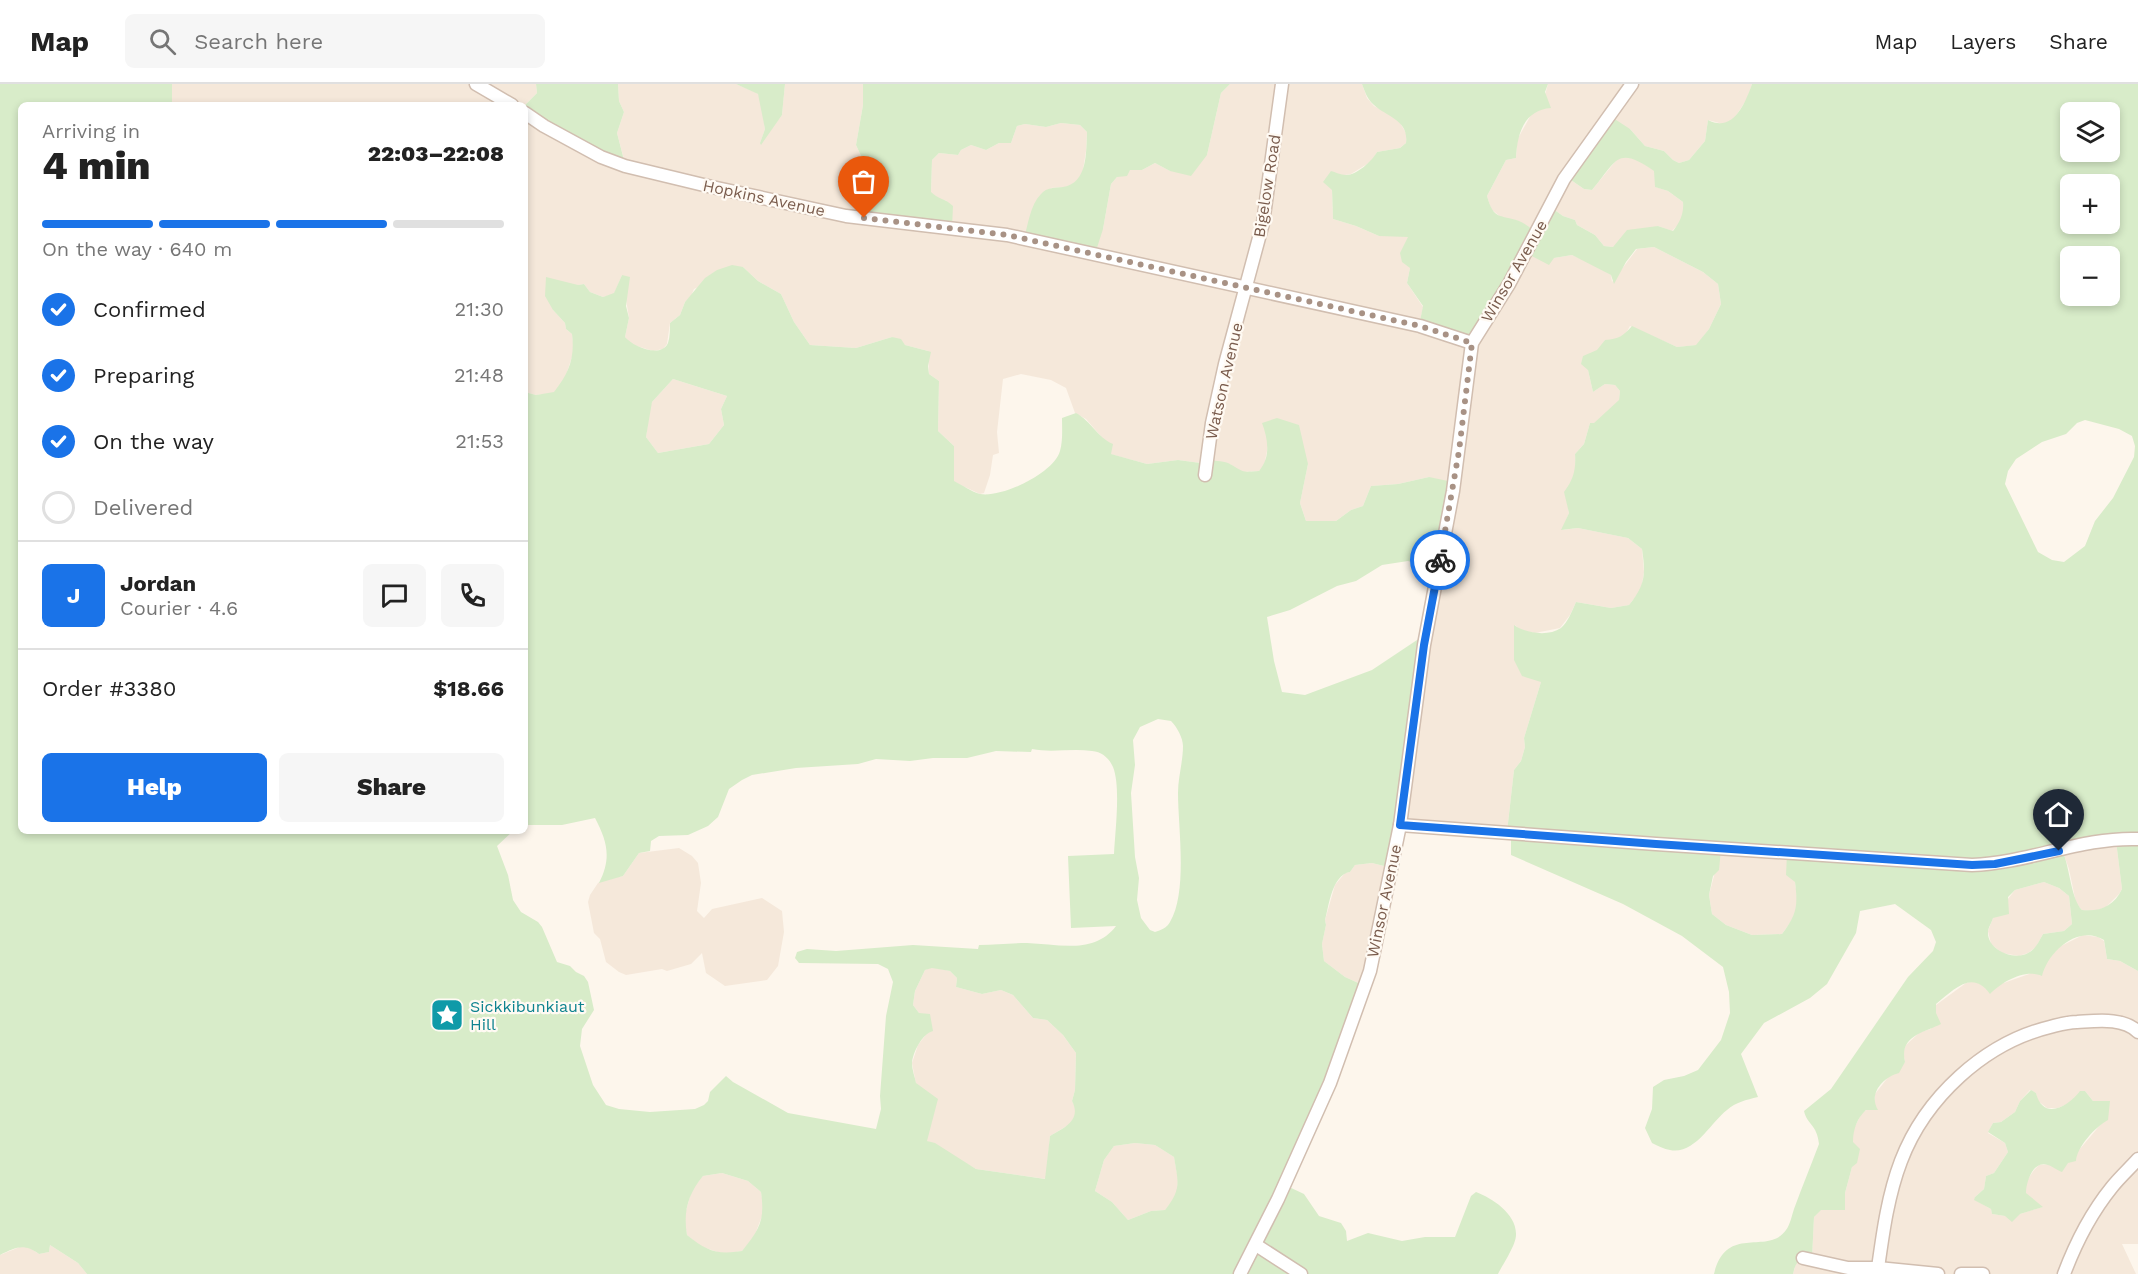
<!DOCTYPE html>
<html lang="en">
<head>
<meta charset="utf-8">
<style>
	:root { --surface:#fff; --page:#f6f6f6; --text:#222; --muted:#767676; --line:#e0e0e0; --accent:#1a73e8 }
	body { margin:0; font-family:"Work Sans",sans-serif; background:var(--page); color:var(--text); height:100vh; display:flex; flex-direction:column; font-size:22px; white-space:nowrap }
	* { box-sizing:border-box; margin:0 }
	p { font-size:20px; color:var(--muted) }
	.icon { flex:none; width:33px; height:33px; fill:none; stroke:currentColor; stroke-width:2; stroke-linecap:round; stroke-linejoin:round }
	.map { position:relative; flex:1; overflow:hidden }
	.details { position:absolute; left:18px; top:18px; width:510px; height:732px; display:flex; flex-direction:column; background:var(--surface); border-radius:9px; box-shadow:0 3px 9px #0003 }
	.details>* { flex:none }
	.controls { position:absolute; left:2060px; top:18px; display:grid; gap:12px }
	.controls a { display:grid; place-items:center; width:60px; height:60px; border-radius:9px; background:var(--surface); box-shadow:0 3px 9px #0003; font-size:30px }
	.pin { position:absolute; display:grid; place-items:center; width:51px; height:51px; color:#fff; margin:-62px -26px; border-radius:50% 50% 50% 0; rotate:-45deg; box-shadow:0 0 6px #0007 }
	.pin .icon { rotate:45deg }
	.courier { position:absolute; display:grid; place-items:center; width:60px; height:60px; margin:-30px; border:4px solid #1a73e8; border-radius:50%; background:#fff; color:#222; box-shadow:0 2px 8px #0007 }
	.headline em { font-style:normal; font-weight:800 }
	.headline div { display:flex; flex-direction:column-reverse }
	.headline { display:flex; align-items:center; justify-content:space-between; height:102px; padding:0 24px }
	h1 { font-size:39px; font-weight:800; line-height:45px }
	.bar { display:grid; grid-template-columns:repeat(4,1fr); gap:9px 6px; align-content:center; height:72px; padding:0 24px }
	.bar i { height:8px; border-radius:4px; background:var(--line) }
	.bar .active { background:var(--accent) }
	.bar p { grid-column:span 4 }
	.line { display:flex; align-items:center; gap:15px; padding:0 24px; border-top:2px solid var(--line) }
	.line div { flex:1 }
	.round { display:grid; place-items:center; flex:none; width:63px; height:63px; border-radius:9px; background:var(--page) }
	ol { padding:0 24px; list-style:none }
	li { display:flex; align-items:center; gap:18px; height:66px }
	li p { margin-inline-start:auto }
	li .icon { padding:6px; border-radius:50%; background:var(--accent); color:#fff; stroke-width:4 }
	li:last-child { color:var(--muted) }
	li i { width:33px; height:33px; border:3px solid var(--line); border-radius:50% }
	.action { display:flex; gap:12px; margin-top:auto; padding:12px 24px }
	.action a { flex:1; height:69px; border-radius:9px; background:var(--accent); color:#fff; font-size:24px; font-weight:800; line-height:69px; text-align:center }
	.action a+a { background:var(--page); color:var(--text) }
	header { display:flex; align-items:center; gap:36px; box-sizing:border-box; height:84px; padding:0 30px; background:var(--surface); border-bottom:2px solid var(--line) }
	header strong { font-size:28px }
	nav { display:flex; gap:33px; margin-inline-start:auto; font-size:21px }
	.search { width:420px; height:54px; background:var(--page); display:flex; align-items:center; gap:15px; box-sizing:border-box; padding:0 21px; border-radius:9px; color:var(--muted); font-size:22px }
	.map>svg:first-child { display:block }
	.residential { fill:#f5e8da; fill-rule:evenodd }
	.green { fill:#d8ecc9; fill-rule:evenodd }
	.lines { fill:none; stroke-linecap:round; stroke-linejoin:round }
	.minor-casing { stroke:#d1beb0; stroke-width:15 }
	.minor { stroke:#fff; stroke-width:12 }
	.done { stroke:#a89285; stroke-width:6; stroke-dasharray:0 10.8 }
	.route { stroke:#1a73e8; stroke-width:8 }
	.labels { text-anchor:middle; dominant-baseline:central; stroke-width:4.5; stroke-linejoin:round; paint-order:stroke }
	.street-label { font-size:16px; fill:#7a5c4d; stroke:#fffaf3 }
	.culture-label { font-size:16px; fill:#0d838f; stroke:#fffaf3; text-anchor:start }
</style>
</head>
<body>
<header>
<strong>Map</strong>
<div class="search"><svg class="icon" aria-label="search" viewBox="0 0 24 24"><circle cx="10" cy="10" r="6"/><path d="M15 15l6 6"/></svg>Search here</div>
<nav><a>Map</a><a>Layers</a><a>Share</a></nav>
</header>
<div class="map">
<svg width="2138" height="1190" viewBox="0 0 2138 1190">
	<rect width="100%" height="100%" fill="#fdf6ec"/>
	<g class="residential">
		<path d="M172,0H536L537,9L525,21H172Z"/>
		<path d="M618,0H736L753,7L758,10L761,18L765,45L760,59L782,31L785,0H863V21L856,61L868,87L859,111L947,117L937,114L931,109L932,76L939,69L958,71L961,66L971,61L986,66L999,59H1011L1017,42L1025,40L1046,43L1061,39L1080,41L1087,48L1086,67L1082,92L1074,100L1065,103L1050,104L1103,145L1111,100L1117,93L1130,86H1142L1155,79L1170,87L1207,71L1221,9L1230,0H1362L1367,14L1374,22L1398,35L1407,51L1406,59L1400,64L1377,68L1372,77L1351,90L1345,91L1332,105L1333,135L1356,142L1379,152H1408L1410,184L1407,199L1423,223L1419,242L1524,168L1554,174L1572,171L1597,182L1611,191L1612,198L1637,165L1654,163L1703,188L1718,200L1721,220L1709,245L1697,261L1677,263L1630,242L1625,251L1615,256H1605L1588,286L1593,308L1605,300L1615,301L1620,307L1619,317L1594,340L1590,339L1584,360L1575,370L1576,385L1566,411L1569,429L1562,446L1578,444L1628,454L1642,465L1644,488L1641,506L1629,521L1611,524L1576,518L1570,531L1560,544L1535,549L1521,547L1515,541L1541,598L1524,654L1525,663L1521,677L1514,686L1507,748L1402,740L1437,489L1429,393L1398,400L1371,402L1363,422L1351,426L1336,437H1306L1300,419L1308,380L1269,357L1264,382L1259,387L1242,388L1236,386L1230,380H1208L1178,376L1147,380L1110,370L1105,357L1086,335L1075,329L1066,304L1051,296L1021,290L1003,295L997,348L999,369L993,371L990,391L984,409L980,410L954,398V362L938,347L939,297L929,290L928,267L905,261L892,253L856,264L810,261L794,238L781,210L758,197L743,183L694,205L691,212L685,218L680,231L670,239L667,260L663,265L653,267L630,260L625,253L629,234L622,191L614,210L603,213L590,208L584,200L578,201L553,226L565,239L566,245L572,250L574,267L565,294L554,309L536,311L525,308V29L625,79L617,49L624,28L619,17Z"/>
		<path d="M1548,0H1752L1747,15L1733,36L1723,40L1708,36L1705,57L1689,76L1679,79L1673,76L1664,67L1645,62L1630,45L1568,94L1584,105L1592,106L1618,74L1628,72L1638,76L1655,87L1656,103L1668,107L1683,118L1684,127L1680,139L1672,147L1658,142L1613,163L1604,162L1595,151L1577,141L1575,136L1563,132L1549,122L1532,145L1518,137L1502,134L1491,125L1487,112L1506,76L1516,74L1517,56L1532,29L1541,25Z"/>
		<path d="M673,295L727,312L721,325L724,341L709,360L658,369L646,353L650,323L652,318Z"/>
		<path d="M2116,757L2122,805L2119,810L2106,823L2095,827L2082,826L2076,819L2069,785L2063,768Z"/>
		<path d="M679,764L692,772L698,779L701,799L697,827L704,834L712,825L762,814L782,827L784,848L778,882L767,896L725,902L706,889L702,869L691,880L667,887L662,885L626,891L619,888L606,878L600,855L594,849L588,818L590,811L598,799L603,796L623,792L639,769Z"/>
		<path d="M1721,765L1785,768L1795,798L1798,821L1792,836L1782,850L1752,851L1726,841L1712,830L1709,811Z"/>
		<path d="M1372,779L1392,784L1365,902L1345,893L1324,877L1322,860L1326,841L1325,836L1335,801L1345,789L1350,788L1355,781Z"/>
		<path d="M2044,798L2059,804L2069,812L2072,840L2064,847L2043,850L2036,863L2028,869L2019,872L2002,869L1991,860L1988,847L1993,834L2015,806Z"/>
		<path d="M2083,851L2098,853L2104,857L2107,875L2120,877L2138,887V1160H2122L2136,1190H1793L1796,1179L1801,1174L1812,1175L1814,1133L1820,1126L1845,1125V1109L1852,1083L1853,1046L1862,1029L1874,1021L1875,1010L1889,992L1905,978L1903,968L1906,961L1920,948L1931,945L1936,929V921L1966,899L1975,897L1984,902L1998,901L2035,888L2059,863ZM2030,1006L2036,1009L2038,1017L2047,1024H2058L2072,1018L2085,1007L2093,1017L2101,1040L2068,1079L2039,1081L2034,1086L2026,1098L2025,1109L2042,1123L2020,1130L2005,1132L1992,1130L1991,1125L1975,1116V1113L1984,1105L1986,1092L1994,1089L2008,1068L2005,1059L1988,1049L1993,1039L2001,1038L2015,1028L2020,1017Z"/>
		<path d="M932,883L950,887L957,894L956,903L982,910L1001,906L1013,911L1033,934L1047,936L1063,951L1076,969L1075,1006L1072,1017L1076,1024V1031L1070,1040L1050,1052L1046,1095L976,1085L927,1057L912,979L918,961L928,948L919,929L913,921L915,907L925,886Z"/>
		<path d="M1135,1059L1155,1061L1174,1073L1178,1095L1177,1112L1165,1126L1151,1127L1128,1136L1112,1118L1095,1107L1104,1076L1114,1062Z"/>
		<path d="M722,1089L748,1097L761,1108L764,1127L754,1153L742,1167L723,1170L700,1162L687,1151L684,1134L692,1105L703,1092Z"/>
		<path d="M50,1161L78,1179L87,1190H0V1171L22,1162L30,1164L39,1170L49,1168Z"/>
	</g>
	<g class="green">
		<path d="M0,0H172V21H21V747H513L497,762L508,791L513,816L521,828L538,838L542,843L557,878L570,882L576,888L584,892L588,898L594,926L582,945L580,962L593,1001L606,1021L619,1025L650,1028L695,1025L704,1021L708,1017L710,1008L726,992L733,998L788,1029L876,1045L881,1025L880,1012L886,932L893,898L888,885L878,880L799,879L795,874L797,868L807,865L836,867L913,861L978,865L979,861C995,861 1011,859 1027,859C1058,860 1094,871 1116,842L1071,844L1068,772L1114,770C1115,748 1121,703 1113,683C1109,674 1102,668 1092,667C1072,664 1052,669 1032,665L1031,668L996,667L967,674H933L910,677L876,675L858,680L796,684L752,691L742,696L729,705L718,733L708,742L688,751L659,752L651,757L650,767L639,769L623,792L599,799C612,774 607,757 595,734L562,741H525V308L536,311L554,308C569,289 575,274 572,250L566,245L565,239L553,226L545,212L546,193L578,201L584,200L590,208L603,213L614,209L622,191L630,193L626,222L629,234L625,253C632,262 661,275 668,259C670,253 670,245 670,239L680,231L685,218L705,194L717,186L732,181L743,183L758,197L781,210L794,238L810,261L856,264L892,253L901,255L905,261L928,267L931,268L928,282L929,290L939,297L938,347L954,362V397C962,401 972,408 980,410C1002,414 1054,389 1060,367C1063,357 1062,344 1062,334L1076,329C1091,337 1098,354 1113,360L1111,370L1147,380L1178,376L1208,380L1210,376C1216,377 1225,377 1230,380C1245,389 1241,388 1259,387C1271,373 1268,355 1262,339L1277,334L1299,341L1308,380L1300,419L1306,437H1336L1351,426L1363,422L1371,402L1398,400L1429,393L1448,397L1436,486L1408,477L1382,481L1356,497L1337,502L1290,526L1267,533L1274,577L1282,608L1305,611L1372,586L1426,550L1392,784L1372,779L1355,781L1350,788C1332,791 1329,821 1325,836L1326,841L1322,860L1324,877L1345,893L1365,902L1287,1102L1304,1110L1319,1132L1341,1139L1346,1147L1347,1157L1368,1149L1402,1157L1425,1153H1455L1471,1112L1476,1108C1492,1114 1517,1130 1516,1151C1516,1161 1503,1180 1498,1190H1302L1292,1184L1287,1190H87L78,1179L50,1161L49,1168L39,1170C24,1159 16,1163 0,1171ZM673,295L727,312L721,325L724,341L709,360L658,369L646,353L652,318ZM1158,635L1171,637C1177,643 1183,654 1183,662C1183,678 1178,693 1178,709C1178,743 1188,808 1170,838C1167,844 1161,846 1155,848L1150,846L1141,834L1137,816L1139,794L1135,773L1131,709L1135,681L1133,656L1140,643ZM932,884L950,887L957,894L956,903L982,910L1001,906L1013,911L1033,934L1047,936L1063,951L1076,969L1075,1006L1072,1017C1082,1036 1064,1044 1050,1052L1045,1095L976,1085L935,1059L927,1057L938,1015L916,999C915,993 912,986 912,979C913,968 922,950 933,947L930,930L919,929L913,921L915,907L925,886ZM1135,1059L1155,1061L1174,1073C1178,1098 1182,1105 1165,1126L1151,1127L1128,1136L1112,1118L1095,1107L1104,1076L1114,1062ZM722,1089L748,1097L761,1108C765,1136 760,1145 742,1167C717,1171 707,1167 687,1151C683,1128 688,1110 703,1092Z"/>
		<path d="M536,0H618L619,17L624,28L617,49L625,80L525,29V21L537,9Z"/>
		<path d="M736,0H785L782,31L761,61L760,59L765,45L758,10Z"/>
		<path d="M863,0H1230L1221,9L1207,71L1191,92L1170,87L1155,79L1142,86H1130L1127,92L1117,93L1111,100L1103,145L1095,170L1024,155C1028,141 1030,121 1041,110C1047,103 1055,104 1063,103C1088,99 1086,68 1087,48L1080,41L1061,39L1046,43L1025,40L1017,42L1011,59H999L986,66L971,61L961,66L958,71L939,69L932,76L931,108C938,115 946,115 953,122L952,144L861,132L859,111L868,87L856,61L863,21Z"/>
		<path d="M1362,0H1548L1545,8L1551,24C1524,26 1517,50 1516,74L1506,76L1487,112C1494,137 1500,130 1519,137C1524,139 1528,142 1532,145L1549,122L1563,132L1575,136L1577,141L1595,151L1604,162L1613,163L1627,146L1658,142L1673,147C1680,138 1684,130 1683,118L1668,107L1655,103L1654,87C1617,61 1617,76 1592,106L1584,105L1568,94L1610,32L1630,45L1645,62L1664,67L1673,76L1679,79L1689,76L1705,57L1708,36C1733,49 1745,20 1752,0H2138V887L2120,877L2107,875L2104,856C2079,840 2048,867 2042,892C2026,884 2001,898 1990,910C1972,885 1954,906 1936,920V929L1941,940C1923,949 1899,952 1905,978L1899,989C1883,993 1868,1010 1878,1026H1866C1857,1034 1853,1046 1853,1058L1860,1065L1857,1079L1852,1083L1845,1109V1126H1821L1814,1133L1812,1175C1799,1174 1796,1177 1793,1190H1714C1726,1139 1768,1172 1786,1146C1790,1141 1792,1131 1794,1125C1802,1103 1811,1081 1819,1060C1817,1040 1807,1041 1804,1027L1831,1005L1908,893L1933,867L1936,858L1931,846L1895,820L1860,827L1856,849L1827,900L1810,914L1764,939L1741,970L1758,1013C1746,1016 1736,1018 1727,1026C1711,1038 1695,1071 1670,1066C1664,1065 1658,1062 1652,1059L1645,1044L1652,1025L1653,1003L1664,996L1684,992L1698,986L1721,956L1730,929L1729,908L1723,883L1682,852L1623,820L1511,771V750L1507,748L1514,686L1521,677L1525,663L1524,654L1541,598L1522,592L1514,576V541C1525,549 1548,553 1561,544C1568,538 1572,527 1576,518L1611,524L1629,521C1645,501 1646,491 1642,465L1628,454L1578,444L1561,446L1569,429L1564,408C1574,395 1576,385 1575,370L1584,360L1590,339H1594L1619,316L1620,307L1615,301L1605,300L1593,308L1588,286L1581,280L1583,272L1597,266L1605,256C1619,255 1623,252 1632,242L1677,263L1696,261L1709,245L1721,220L1718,200L1703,188L1654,163L1636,165L1626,178L1614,200L1611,191L1572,171L1554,174L1549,181L1524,168L1474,257L1419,242L1423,222L1407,199L1410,184L1402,178L1400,169L1408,153L1379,152L1356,142L1333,135L1332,106L1323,98L1331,87C1335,88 1341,91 1346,91C1357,91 1372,77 1377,68L1400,64L1406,59C1409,36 1387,33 1374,21C1367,15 1365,8 1362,0ZM2070,28H2109V68H2070ZM2070,100H2109V140H2070ZM2070,172H2109V212H2070ZM2085,336L2119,345L2132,352L2135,362L2134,373L2113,414L2095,437L2085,462L2064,478L2052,476L2038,468L2005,400L2008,387L2016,375L2042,358L2066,350L2077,339ZM2116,757L2122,805C2114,822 2100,828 2082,826C2071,815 2070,785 2063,768ZM1721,765L1787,770L1786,791L1795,798C1798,822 1797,830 1782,850L1752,851L1726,841L1712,830L1709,811L1713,792L1719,786ZM2044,798L2059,804L2069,812L2072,840L2064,847L2043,850C2039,857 2036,865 2028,869C2014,877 1987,866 1988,848C1988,844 1992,838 1993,834L2009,830L2008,813L2015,806Z"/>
		<path d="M2031,1006L2036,1009C2043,1037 2068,1023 2080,1007H2085L2093,1017H2110L2108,1036C2095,1043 2077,1063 2076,1077L2068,1079L2062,1088C2057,1086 2052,1082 2048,1081C2033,1076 2026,1098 2026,1109L2043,1123L2020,1130L2012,1138L2005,1132L1992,1130L1991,1125L1974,1116L1975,1113L1984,1105L1986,1092L1994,1089L2008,1068L2005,1059L1988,1048L1993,1039L2001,1038L2015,1028L2020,1017Z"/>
	</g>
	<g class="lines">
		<g class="minor-casing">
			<g id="minor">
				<path d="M476,0L512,21"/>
				<path d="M525,29L544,42L601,73L625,82L712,103L846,132L1007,151L1420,242L1472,259"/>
				<path d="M1205,391L1212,339L1225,280L1263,139L1282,0"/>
				<path d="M1400,741L1656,760L1972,781C2029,779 2081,753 2138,755"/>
				<path d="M1256,1161L1301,1190"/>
				<path d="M1803,1174L1848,1184H1878L1938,1190"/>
				<path d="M1878,1184C1883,1148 1888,1111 1901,1077C1925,1014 1984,959 2050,943C2058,941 2067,938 2077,938C2096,937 2123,933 2138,948"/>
				<path d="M1240,1190L1278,1115L1330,999L1370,887L1400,741L1424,561L1453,407L1472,259L1509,200L1564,95L1632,0"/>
				<path d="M1961,1190H1983"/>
				<path d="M2064,1190C2076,1158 2091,1129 2112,1103C2120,1093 2130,1084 2138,1075"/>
			</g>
		</g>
		<use href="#minor" class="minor"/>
	</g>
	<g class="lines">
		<path class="done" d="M864,134L1007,151L1420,242L1472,259L1459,367L1440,476"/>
		<path class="route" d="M1440,476L1424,561L1400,741L1656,760L1972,781L1995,780L2059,767"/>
	</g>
	<defs>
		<g id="sight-square" transform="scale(1.725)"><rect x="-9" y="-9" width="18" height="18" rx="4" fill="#0f9aa8" stroke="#fffaf3"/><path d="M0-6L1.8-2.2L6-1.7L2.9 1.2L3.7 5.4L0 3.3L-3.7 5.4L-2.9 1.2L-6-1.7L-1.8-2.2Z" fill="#fff"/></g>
	</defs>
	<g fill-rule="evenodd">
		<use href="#sight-square" x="447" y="931"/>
	</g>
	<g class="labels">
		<g class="street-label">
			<text transform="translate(1267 102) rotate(-81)">Bigelow Road</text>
			<text transform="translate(764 114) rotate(12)">Hopkins Avenue</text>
			<text transform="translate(1514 187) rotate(-60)">Winsor Avenue</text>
			<text transform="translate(1224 297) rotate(-77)">Watson Avenue</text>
			<text transform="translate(1384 817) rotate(-78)">Winsor Avenue</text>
		</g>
		<g class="culture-label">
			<text x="470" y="922">Sickkibunkiaut<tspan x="470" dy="18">Hill</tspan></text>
		</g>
	</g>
</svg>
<div class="controls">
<a><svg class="icon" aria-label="layers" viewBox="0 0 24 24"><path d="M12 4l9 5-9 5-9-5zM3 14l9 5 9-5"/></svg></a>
<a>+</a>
<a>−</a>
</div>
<div class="pin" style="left:864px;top:134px;background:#ea580c"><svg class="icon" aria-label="bag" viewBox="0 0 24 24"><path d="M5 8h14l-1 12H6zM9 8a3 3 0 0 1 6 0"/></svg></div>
<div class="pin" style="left:2059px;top:767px;background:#1f2937"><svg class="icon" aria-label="home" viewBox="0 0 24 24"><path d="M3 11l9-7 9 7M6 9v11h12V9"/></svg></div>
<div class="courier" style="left:1440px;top:476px"><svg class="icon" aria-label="bike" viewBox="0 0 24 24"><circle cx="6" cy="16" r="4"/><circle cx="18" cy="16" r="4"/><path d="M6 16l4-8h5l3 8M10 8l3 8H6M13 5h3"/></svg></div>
<section class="details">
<div class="headline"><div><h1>4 min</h1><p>Arriving in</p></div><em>22:03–22:08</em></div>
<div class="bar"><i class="active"></i><i class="active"></i><i class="active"></i><i></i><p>On the way · 640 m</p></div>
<ol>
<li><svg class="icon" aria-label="check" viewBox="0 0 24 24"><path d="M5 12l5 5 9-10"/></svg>Confirmed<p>21:30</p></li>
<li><svg class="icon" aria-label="check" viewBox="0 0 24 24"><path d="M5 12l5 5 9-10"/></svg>Preparing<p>21:48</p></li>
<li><svg class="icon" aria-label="check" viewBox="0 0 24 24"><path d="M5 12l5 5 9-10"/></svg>On the way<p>21:53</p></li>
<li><i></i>Delivered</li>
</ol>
<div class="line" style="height:108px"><b class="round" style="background:var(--accent);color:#fff">J</b><div><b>Jordan</b><p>Courier · 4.6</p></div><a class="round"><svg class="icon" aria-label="chat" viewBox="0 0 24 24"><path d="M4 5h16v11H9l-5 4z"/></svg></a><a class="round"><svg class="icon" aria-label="phone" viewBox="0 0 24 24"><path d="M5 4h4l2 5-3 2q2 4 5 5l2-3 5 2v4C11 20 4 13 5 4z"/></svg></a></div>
<div class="line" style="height:78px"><div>Order #3380</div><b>$18.66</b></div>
<div class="action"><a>Help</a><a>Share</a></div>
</section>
</div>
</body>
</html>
